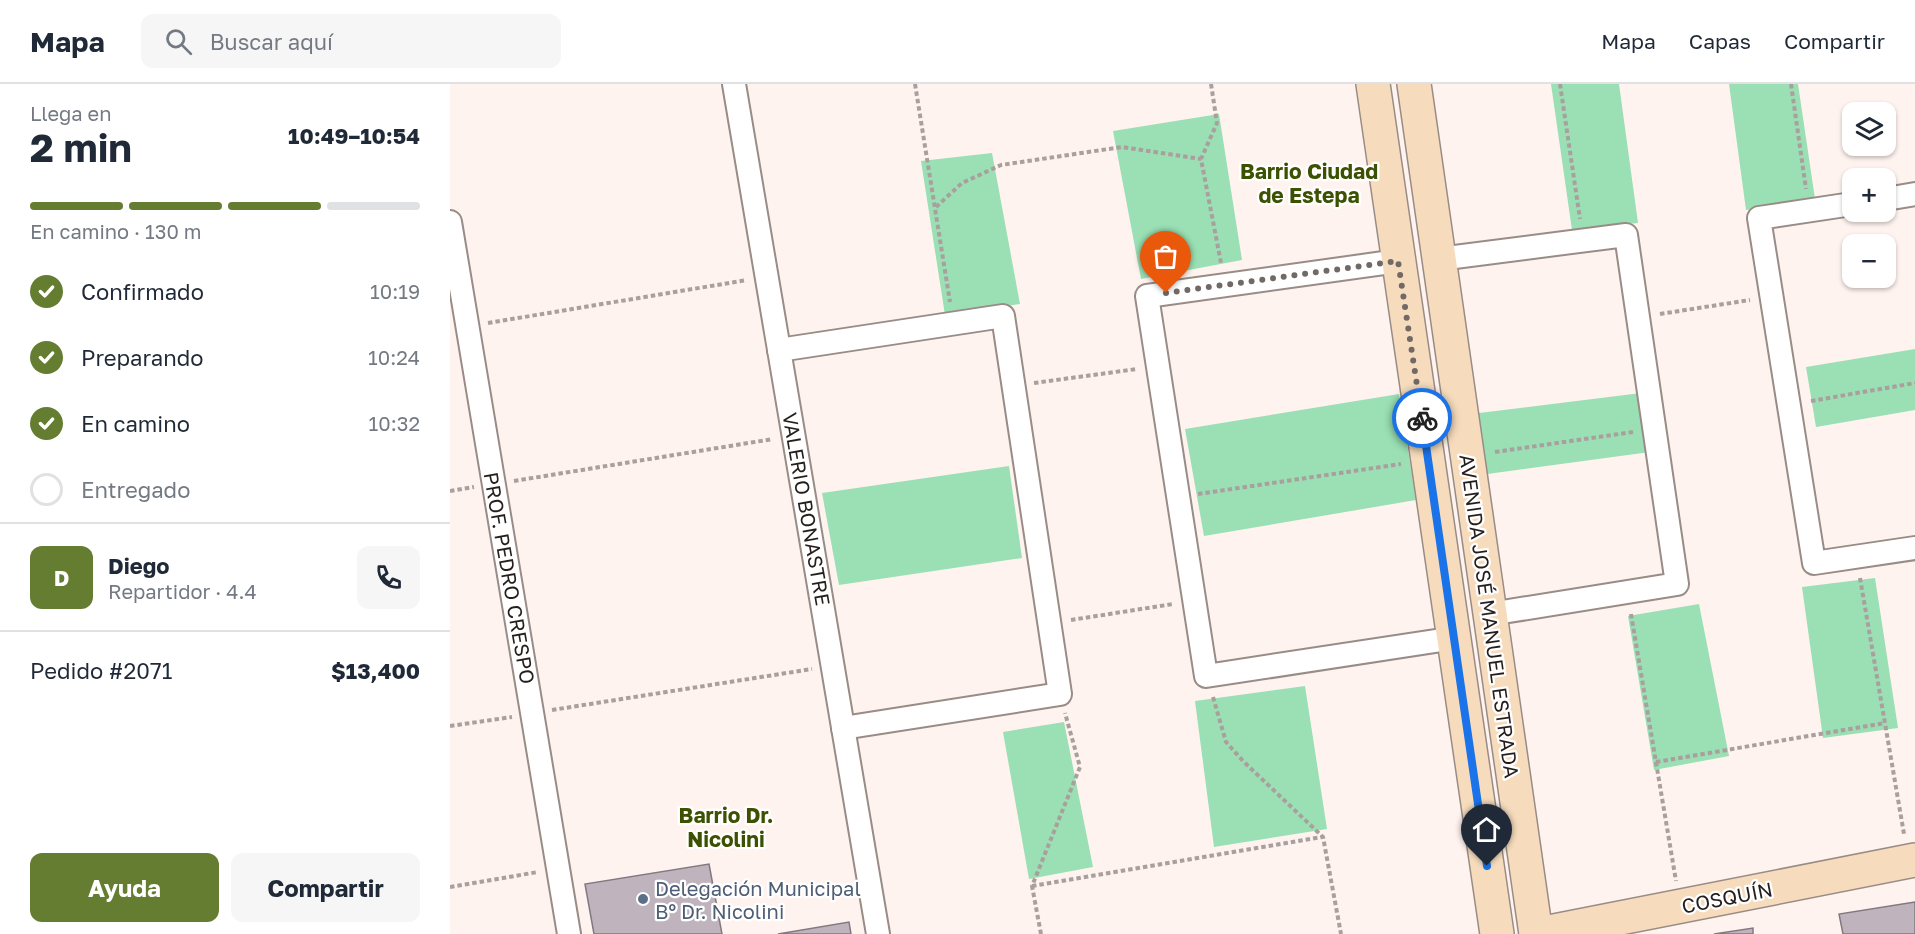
<!DOCTYPE html>
<html lang="es">
<head>
<meta charset="utf-8">
<style>
	:root { --surface:#fff; --page:#f6f6f7; --text:#1f2937; --muted:#747a83; --line:#e0e1e3; --accent:#647d30 }
	body { margin:0; font-family:"Golos Text",sans-serif; background:var(--page); color:var(--text); height:100vh; display:flex; flex-direction:column; font-size:22px; white-space:nowrap }
	* { box-sizing:border-box; margin:0 }
	p { font-size:20px; color:var(--muted) }
	.icon { flex:none; width:33px; height:33px; fill:none; stroke:currentColor; stroke-width:2; stroke-linecap:round; stroke-linejoin:round }
	.map { position:relative; flex:1; overflow:hidden }
	.details { display:flex; flex-direction:column; background:var(--surface); width:450px }
	.details>* { flex:none }
	.controls { position:absolute; left:1392px; top:18px; display:grid; gap:12px }
	.controls a { display:grid; place-items:center; width:54px; height:54px; border-radius:12px; background:var(--surface); box-shadow:0 2px 4px #0004; font-size:30px }
	.pin { position:absolute; display:grid; place-items:center; width:51px; height:51px; color:#fff; margin:-62px -26px; border-radius:50% 50% 50% 0; rotate:-45deg; box-shadow:0 0 6px #0007 }
	.pin .icon { rotate:45deg }
	.courier { position:absolute; display:grid; place-items:center; width:60px; height:60px; margin:-30px; border:4px solid #1a73e8; border-radius:50%; background:#fff; color:#222; box-shadow:0 2px 8px #0007 }
	.head em { font-style:normal; font-weight:700 }
	.head div { display:flex; flex-direction:column-reverse }
	.head { display:flex; align-items:center; justify-content:space-between; height:102px; padding:0 30px }
	h1 { font-size:39px; font-weight:700; line-height:45px }
	.bar { display:grid; grid-template-columns:repeat(4,1fr); gap:9px 6px; align-content:center; height:72px; padding:0 30px }
	.bar i { height:8px; border-radius:4px; background:var(--line) }
	.bar .active { background:var(--accent) }
	.bar p { grid-column:span 4 }
	.line { display:flex; align-items:center; gap:15px; padding:0 30px; border-top:2px solid var(--line) }
	.line div { flex:1 }
	.round { display:grid; place-items:center; flex:none; width:63px; height:63px; border-radius:12px; background:var(--page) }
	ol { padding:0 30px; list-style:none }
	li { display:flex; align-items:center; gap:18px; height:66px }
	li p { margin-inline-start:auto }
	li .icon { padding:6px; border-radius:50%; background:var(--accent); color:#fff; stroke-width:4 }
	li:last-child { color:var(--muted) }
	li i { width:33px; height:33px; border:3px solid var(--line); border-radius:50% }
	.primary-button { display:flex; gap:12px; margin-top:auto; padding:12px 30px }
	.primary-button a { flex:1; height:69px; border-radius:12px; background:var(--accent); color:#fff; font-size:24px; font-weight:700; line-height:69px; text-align:center }
	.primary-button a+a { background:var(--page); color:var(--text) }
	header { display:flex; align-items:center; gap:36px; box-sizing:border-box; height:84px; padding:0 30px; background:var(--surface); border-bottom:2px solid var(--line) }
	header strong { font-size:28px }
	nav { display:flex; gap:33px; margin-inline-start:auto; font-size:21px }
	.search { width:420px; height:54px; background:var(--page); display:flex; align-items:center; gap:15px; box-sizing:border-box; padding:0 21px; border-radius:12px; color:var(--muted); font-size:22px }
	main { display:flex; flex:1; min-height:0 }
	.map>svg:first-child { display:block }
	.green { fill:#9ae0b4 }
	.building { fill:#bfb4bd; stroke:#827880; stroke-width:1.5 }
	.lines { fill:none; stroke-linecap:round; stroke-linejoin:round }
	.street-casing { stroke:#998c87; stroke-width:26 }
	.secondary-casing { stroke:#998c87; stroke-width:36 }
	.path { stroke:#a9a09d; stroke-width:4; stroke-dasharray:4.5 3; stroke-linecap:butt }
	.street { stroke:#fff; stroke-width:22 }
	.secondary { stroke:#f6dcbc; stroke-width:33 }
	.done { stroke:#716966; stroke-width:6; stroke-dasharray:0 10.8 }
	.route { stroke:#1a73e8; stroke-width:8 }
	.service-dot { fill:#5c6f8a; stroke:#fff; stroke-width:2 }
	.labels { text-anchor:middle; dominant-baseline:central; stroke-width:4.5; stroke-linejoin:round; paint-order:stroke }
	.street-label { font-size:20px; fill:#241f1d; stroke:#fff }
	.service-label { font-size:20px; fill:#4e5e75; stroke:#fff; text-anchor:start }
	.neighbourhood-label { font-size:21px; font-weight:bold; fill:#3c5101; stroke:#fff }
</style>
</head>
<body>
<header>
<strong>Mapa</strong>
<div class="search"><svg class="icon" aria-label="search" viewBox="0 0 24 24"><circle cx="10" cy="10" r="6"/><path d="M15 15l6 6"/></svg>Buscar aquí</div>
<nav><a>Mapa</a><a>Capas</a><a>Compartir</a></nav>
</header>
<main>
<section class="details">
<div class="head"><div><h1>2 min</h1><p>Llega en</p></div><em>10:49–10:54</em></div>
<div class="bar"><i class="active"></i><i class="active"></i><i class="active"></i><i></i><p>En camino · 130 m</p></div>
<ol>
<li><svg class="icon" aria-label="check" viewBox="0 0 24 24"><path d="M5 12l5 5 9-10"/></svg>Confirmado<p>10:19</p></li>
<li><svg class="icon" aria-label="check" viewBox="0 0 24 24"><path d="M5 12l5 5 9-10"/></svg>Preparando<p>10:24</p></li>
<li><svg class="icon" aria-label="check" viewBox="0 0 24 24"><path d="M5 12l5 5 9-10"/></svg>En camino<p>10:32</p></li>
<li><i></i>Entregado</li>
</ol>
<div class="line" style="height:108px"><b class="round" style="background:var(--accent);color:#fff">D</b><div><b>Diego</b><p>Repartidor · 4.4</p></div><a class="round"><svg class="icon" aria-label="phone" viewBox="0 0 24 24"><path d="M5 4h4l2 5-3 2q2 4 5 5l2-3 5 2v4C11 20 4 13 5 4z"/></svg></a></div>
<div class="line" style="height:78px"><div>Pedido #2071</div><b>$13,400</b></div>
<div class="primary-button"><a>Ayuda</a><a>Compartir</a></div>
</section>
<div class="map">
<svg width="1465" height="850" viewBox="0 0 1465 850">
	<rect width="100%" height="100%" fill="#fff3ef"/>
	<g class="green">
		<path d="M1101,0H1169L1188,139L1122,146Z"/>
		<path d="M1279,0H1348L1365,115L1296,126Z"/>
		<path d="M769,30L792,176L691,195L663,47Z"/>
		<path d="M542,69L570,220L495,231L471,77Z"/>
		<path d="M1465,265V326L1366,343L1356,283Z"/>
		<path d="M1191,309L1200,368L1030,391L1021,330Z"/>
		<path d="M949,310L966,416L754,452L735,345Z"/>
		<path d="M559,382L572,474L389,501L372,409Z"/>
		<path d="M1425,494L1448,644L1373,654L1352,503Z"/>
		<path d="M1249,520L1279,672L1204,686L1178,532Z"/>
		<path d="M855,602L877,745L764,763L745,617Z"/>
		<path d="M614,638L643,783L579,795L553,648Z"/>
	</g>
	<g class="building">
		<path d="M259,780L272,850H144L135,800Z"/>
		<path d="M1465,818V850H1393L1389,830Z"/>
		<path d="M399,838L401,850H328Z"/>
		<path d="M1303,844V850H1264Z"/>
	</g>
	<g class="lines">
		<g class="street-casing">
			<g id="street">
				<path d="M284,0L428,850"/>
				<path d="M1436,115L1465,110"/>
				<path d="M1402,120L1309,134L1364,479L1465,464"/>
				<path d="M0,138L119,850"/>
				<path d="M989,175L1176,151L1227,500L1040,530"/>
				<path d="M948,177L697,212L756,592L1005,554"/>
				<path d="M329,266L553,232L610,610L393,644"/>
			</g>
		</g>
		<g class="secondary-casing">
			<g id="secondary">
				<path d="M923,0L1047,850"/>
				<path d="M964,0L1086,850"/>
				<path d="M1089,850L1465,776"/>
			</g>
		</g>
		<g class="path">
			<path d="M465,0L500,218"/>
			<path d="M761,0L767,39L751,75L771,179"/>
			<path d="M1110,0L1130,135"/>
			<path d="M1341,0L1356,105"/>
			<path d="M486,123L512,99L551,81L672,63L751,75"/>
			<path d="M1210,230L1300,216"/>
			<path d="M38,239L297,196"/>
			<path d="M584,299L687,285"/>
			<path d="M1361,317L1465,299"/>
			<path d="M1045,368L1183,348"/>
			<path d="M64,397L323,355"/>
			<path d="M0,407L24,403"/>
			<path d="M748,410L951,380"/>
			<path d="M1410,494L1454,750"/>
			<path d="M1181,530L1226,797"/>
			<path d="M621,536L723,520"/>
			<path d="M763,613L776,658L793,677L873,753L891,850"/>
			<path d="M102,626L362,585"/>
			<path d="M0,642L62,633"/>
			<path d="M1206,678L1435,639"/>
			<path d="M582,802L872,753"/>
			<path d="M0,803L88,788"/>
			<path d="M591,850L582,802L630,683L615,629"/>
		</g>
		<use href="#street" class="street"/>
		<use href="#secondary" class="secondary"/>
	</g>
	<g class="lines">
		<path class="done" d="M716,209L948,177L972,334"/>
		<path class="route" d="M972,334L1037,782"/>
	</g>
	<circle class="service-dot" cx="193" cy="815" r="6"/>
	<g class="labels">
		<g class="street-label">
			<text transform="translate(357 425) rotate(80)">VALERIO BONASTRE</text>
			<text transform="translate(60 494) rotate(80)">PROF. PEDRO CRESPO</text>
			<text transform="translate(1040 532) rotate(82)">AVENIDA JOSÉ MANUEL ESTRADA</text>
			<text transform="translate(1277 813) rotate(-11)">COSQUÍN</text>
		</g>
		<g class="service-label">
			<text x="205" y="804">Delegación Municipal<tspan x="205" dy="23">Bº Dr. Nicolini</tspan></text>
		</g>
		<g class="neighbourhood-label">
			<text x="859" y="87">Barrio Ciudad<tspan x="859" dy="24">de Estepa</tspan></text>
			<text x="276" y="731">Barrio Dr.<tspan x="276" dy="24">Nicolini</tspan></text>
		</g>
	</g>
</svg>
<div class="controls">
<a><svg class="icon" aria-label="layers" viewBox="0 0 24 24"><path d="M12 4l9 5-9 5-9-5zM3 14l9 5 9-5"/></svg></a>
<a>+</a>
<a>−</a>
</div>
<div class="pin" style="left:716px;top:209px;background:#ea580c"><svg class="icon" aria-label="bag" viewBox="0 0 24 24"><path d="M5 8h14l-1 12H6zM9 8a3 3 0 0 1 6 0"/></svg></div>
<div class="pin" style="left:1037px;top:782px;background:#1f2937"><svg class="icon" aria-label="home" viewBox="0 0 24 24"><path d="M3 11l9-7 9 7M6 9v11h12V9"/></svg></div>
<div class="courier" style="left:972px;top:334px"><svg class="icon" aria-label="bike" viewBox="0 0 24 24"><circle cx="6" cy="16" r="4"/><circle cx="18" cy="16" r="4"/><path d="M6 16l4-8h5l3 8M10 8l3 8H6M13 5h3"/></svg></div>
</div>
</main>
</body>
</html>
